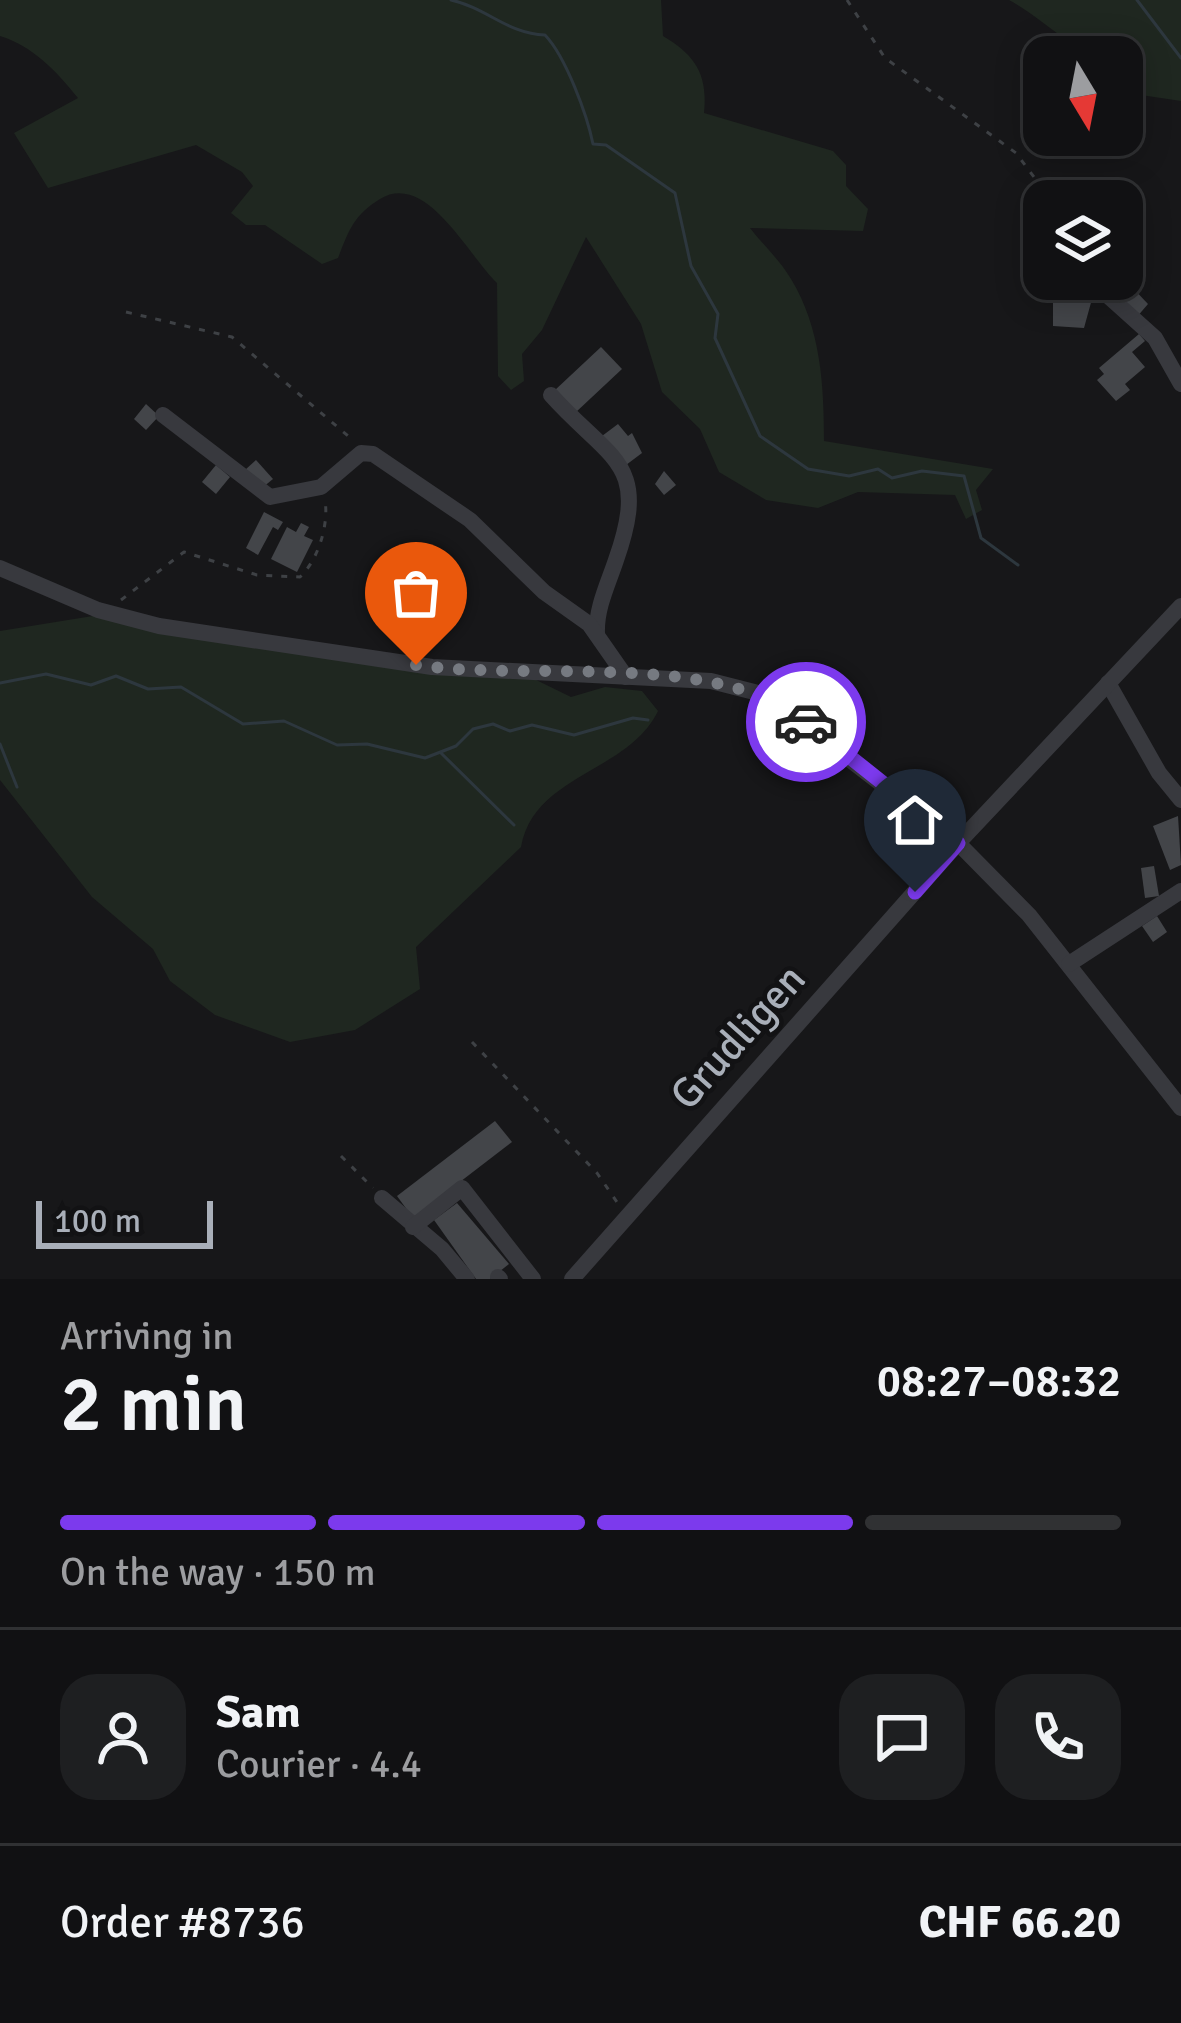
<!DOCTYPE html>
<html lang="en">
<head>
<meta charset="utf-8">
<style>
	:root { --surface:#111113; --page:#1e1f21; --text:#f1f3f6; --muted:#9c9da0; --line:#303133; --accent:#7c3aed }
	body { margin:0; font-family:Signika,sans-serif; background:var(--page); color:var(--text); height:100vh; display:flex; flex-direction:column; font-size:45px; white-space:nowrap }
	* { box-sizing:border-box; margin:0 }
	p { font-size:39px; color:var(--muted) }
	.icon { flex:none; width:66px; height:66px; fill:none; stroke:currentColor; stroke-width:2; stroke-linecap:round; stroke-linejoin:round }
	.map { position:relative; height:1279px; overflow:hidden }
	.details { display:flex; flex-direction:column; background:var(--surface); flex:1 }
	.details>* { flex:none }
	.needle { width:78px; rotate:170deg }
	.controls { position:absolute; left:1023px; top:36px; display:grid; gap:24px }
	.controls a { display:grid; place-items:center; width:120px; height:120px; border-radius:24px; background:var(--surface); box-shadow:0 6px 30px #0003,0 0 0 3px var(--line); font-size:60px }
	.scale { position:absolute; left:36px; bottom:30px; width:177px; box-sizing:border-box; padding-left:12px; border:6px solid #a9afb9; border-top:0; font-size:33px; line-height:42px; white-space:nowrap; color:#a9afb9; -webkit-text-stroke:9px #121214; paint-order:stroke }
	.pin { position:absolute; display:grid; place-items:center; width:102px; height:102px; color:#fff; margin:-123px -51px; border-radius:50% 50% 50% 0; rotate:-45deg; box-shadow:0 0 12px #0007 }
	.pin .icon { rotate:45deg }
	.courier { position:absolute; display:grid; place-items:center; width:120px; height:120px; margin:-60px; border:9px solid #7c3aed; border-radius:50%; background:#fff; color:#222; box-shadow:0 3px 15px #0007 }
	.head em { font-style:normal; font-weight:600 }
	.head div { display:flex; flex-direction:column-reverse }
	.head { display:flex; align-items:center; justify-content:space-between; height:204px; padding:0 60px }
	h1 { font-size:78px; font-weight:600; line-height:90px }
	.bar { display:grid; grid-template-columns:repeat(4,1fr); gap:18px 12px; align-content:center; height:144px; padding:0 60px }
	.bar i { height:15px; border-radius:9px; background:var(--line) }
	.bar .active { background:var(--accent) }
	.bar p { grid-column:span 4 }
	.line { display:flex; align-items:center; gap:30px; padding:0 60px; border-top:3px solid var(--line) }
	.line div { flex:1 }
	.round { display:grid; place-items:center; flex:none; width:126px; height:126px; border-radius:36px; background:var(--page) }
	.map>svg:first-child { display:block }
	.green { fill:#1f2720 }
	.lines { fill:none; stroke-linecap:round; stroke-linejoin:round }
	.stream { stroke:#2d373e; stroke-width:3 }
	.building { fill:#434549 }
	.path { stroke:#3e4145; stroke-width:3; stroke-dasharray:6 9; stroke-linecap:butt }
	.minor { stroke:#38393e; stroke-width:16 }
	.done { stroke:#767a81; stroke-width:12; stroke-dasharray:0 21.6 }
	.route { stroke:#7c3aed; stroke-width:15 }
	.labels { text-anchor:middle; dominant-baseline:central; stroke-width:9; stroke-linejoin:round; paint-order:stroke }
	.street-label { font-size:42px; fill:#a9afb9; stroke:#121214 }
</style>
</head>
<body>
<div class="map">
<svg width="1181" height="1279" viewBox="0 0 1181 1279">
	<rect width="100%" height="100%" fill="#171719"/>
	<g class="green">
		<path d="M0,0H661L663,36C695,55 708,74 704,113L833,151L846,165V186L868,209L863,231L750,228C763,245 780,260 791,279C821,328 824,386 824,441L993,469L976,490L982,510L966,519L955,495L858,492L818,508L766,500L719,472L700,429L662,392L641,324L586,237L542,330L522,354L524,381L511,390L498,376L497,283C467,254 426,171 380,199C354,215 349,230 338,258L322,264L265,225H246L231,213L253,186L242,172L196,145L48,188L14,133L78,98C57,72 33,46 0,36Z"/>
		<path d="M1009,0H1181V101L1141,95L1122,77V57C1074,57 1049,22 1009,0Z"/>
		<path d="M99,615L528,676L571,697L605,687L642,691L658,711C628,773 534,774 521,847L416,947L420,989L355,1030L290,1042L215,1015L170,981L153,949L92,897L0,780V631Z"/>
	</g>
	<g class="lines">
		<g class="stream">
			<path d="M451,0C487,8 508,34 545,35C566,57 587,115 593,144L606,145L675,193L691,266L718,314L715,338L760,436L808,469L849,476L878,469L892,478L922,471L964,476L981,538L1018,565"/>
			<path d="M1137,0L1181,58"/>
			<path d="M0,683L46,674L91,685L116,676L148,689L181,687L243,724L284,721L337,745L367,744L425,758L456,746L473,729L493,724L510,731L532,725L574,735L633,718L648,720"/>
			<path d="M0,744L17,787"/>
			<path d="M441,753L514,825"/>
		</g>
	</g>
	<g class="building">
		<path d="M1053,284L1068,285V291H1085V298L1092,299L1084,328L1053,326Z"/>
		<path d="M1130,285L1148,304L1136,318L1116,302Z"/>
		<path d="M1139,334L1145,341L1132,352L1145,367L1125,384L1130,390L1116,401L1097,380L1104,374L1099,368Z"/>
		<path d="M601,347L622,369L575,413L554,391Z"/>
		<path d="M146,404L159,416L146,430L134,419Z"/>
		<path d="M618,424L628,436L632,433L642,453L626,465L602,436Z"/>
		<path d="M256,460L273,479L262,488L245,470Z"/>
		<path d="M216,465L230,477L216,494L202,482Z"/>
		<path d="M664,471L676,485L664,495L655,484Z"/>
		<path d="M264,512L283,522L278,530L273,527L258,555L246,548Z"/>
		<path d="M301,523L309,527L304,536L313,540L297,572L271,559L287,527L296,532Z"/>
		<path d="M1178,816L1181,865L1170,870L1153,826Z"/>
		<path d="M1154,866L1159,896L1145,898L1141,868Z"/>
		<path d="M1157,916L1167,932L1153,942L1142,926Z"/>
		<path d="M495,1121L512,1142L413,1218L397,1196Z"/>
		<path d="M457,1203L509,1264L490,1279H476L434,1220Z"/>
	</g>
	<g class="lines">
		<g class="path">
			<path d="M847,0L885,58L1016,153L1052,201"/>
			<path d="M126,312L232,337L354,441"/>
			<path d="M121,600L184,552L257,575L300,577C318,560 329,525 325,500"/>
			<path d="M472,1042L597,1173L619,1205"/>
			<path d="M341,1156L373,1188"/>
		</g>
		<g class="minor">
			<path d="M1096,285L1155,338L1181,384"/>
			<path d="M551,395C610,461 651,461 616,560C608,584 596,608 597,633"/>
			<path d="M163,415L270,497L321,487L361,453L373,454L470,520L544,592L589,624L626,677"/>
			<path d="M0,568L98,610L159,626L432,667L711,681L766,695L958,843L1029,915L1181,1108"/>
			<path d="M1108,683L1159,773L1181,800"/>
			<path d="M1069,964L1181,891"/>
			<path d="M382,1198L442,1249L467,1279"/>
			<path d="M413,1227L462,1188L533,1279"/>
			<path d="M498,1277L500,1279"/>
			<path d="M572,1279L958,843L1181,606"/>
		</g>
	</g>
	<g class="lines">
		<path class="done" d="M416,665C531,682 715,649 806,722"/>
		<path class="route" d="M806,722L958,843L915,892"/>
	</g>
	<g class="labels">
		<g class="street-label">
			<text transform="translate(738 1037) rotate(-48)">Grudligen</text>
		</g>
	</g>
</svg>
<div class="controls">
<a><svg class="needle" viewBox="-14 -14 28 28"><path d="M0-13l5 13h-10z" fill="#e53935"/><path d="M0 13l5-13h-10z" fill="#9c9da0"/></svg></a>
<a><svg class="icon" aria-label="layers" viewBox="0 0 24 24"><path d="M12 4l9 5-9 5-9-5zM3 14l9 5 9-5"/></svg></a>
</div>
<div class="scale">100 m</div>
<div class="pin" style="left:416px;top:665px;background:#ea580c"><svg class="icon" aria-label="bag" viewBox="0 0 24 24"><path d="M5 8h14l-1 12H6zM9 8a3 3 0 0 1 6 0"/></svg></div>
<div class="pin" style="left:915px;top:892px;background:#1f2937"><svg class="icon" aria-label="home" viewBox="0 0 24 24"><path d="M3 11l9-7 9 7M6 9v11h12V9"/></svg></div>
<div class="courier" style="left:806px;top:722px"><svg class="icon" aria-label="car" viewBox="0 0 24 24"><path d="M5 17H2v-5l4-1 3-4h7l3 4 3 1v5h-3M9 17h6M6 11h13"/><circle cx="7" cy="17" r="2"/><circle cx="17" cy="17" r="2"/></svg></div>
</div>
<section class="details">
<div class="head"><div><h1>2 min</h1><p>Arriving in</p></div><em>08:27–08:32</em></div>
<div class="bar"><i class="active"></i><i class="active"></i><i class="active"></i><i></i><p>On the way · 150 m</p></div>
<div class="line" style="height:216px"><a class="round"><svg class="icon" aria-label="person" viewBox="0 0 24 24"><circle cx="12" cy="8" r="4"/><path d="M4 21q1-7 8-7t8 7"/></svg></a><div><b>Sam</b><p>Courier · 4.4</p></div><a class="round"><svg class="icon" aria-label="chat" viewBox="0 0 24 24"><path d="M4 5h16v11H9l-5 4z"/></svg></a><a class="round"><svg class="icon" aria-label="phone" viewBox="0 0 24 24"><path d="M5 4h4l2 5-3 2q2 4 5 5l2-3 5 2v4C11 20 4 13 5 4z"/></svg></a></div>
<div class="line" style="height:156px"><div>Order #8736</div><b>CHF 66.20</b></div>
</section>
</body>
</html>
